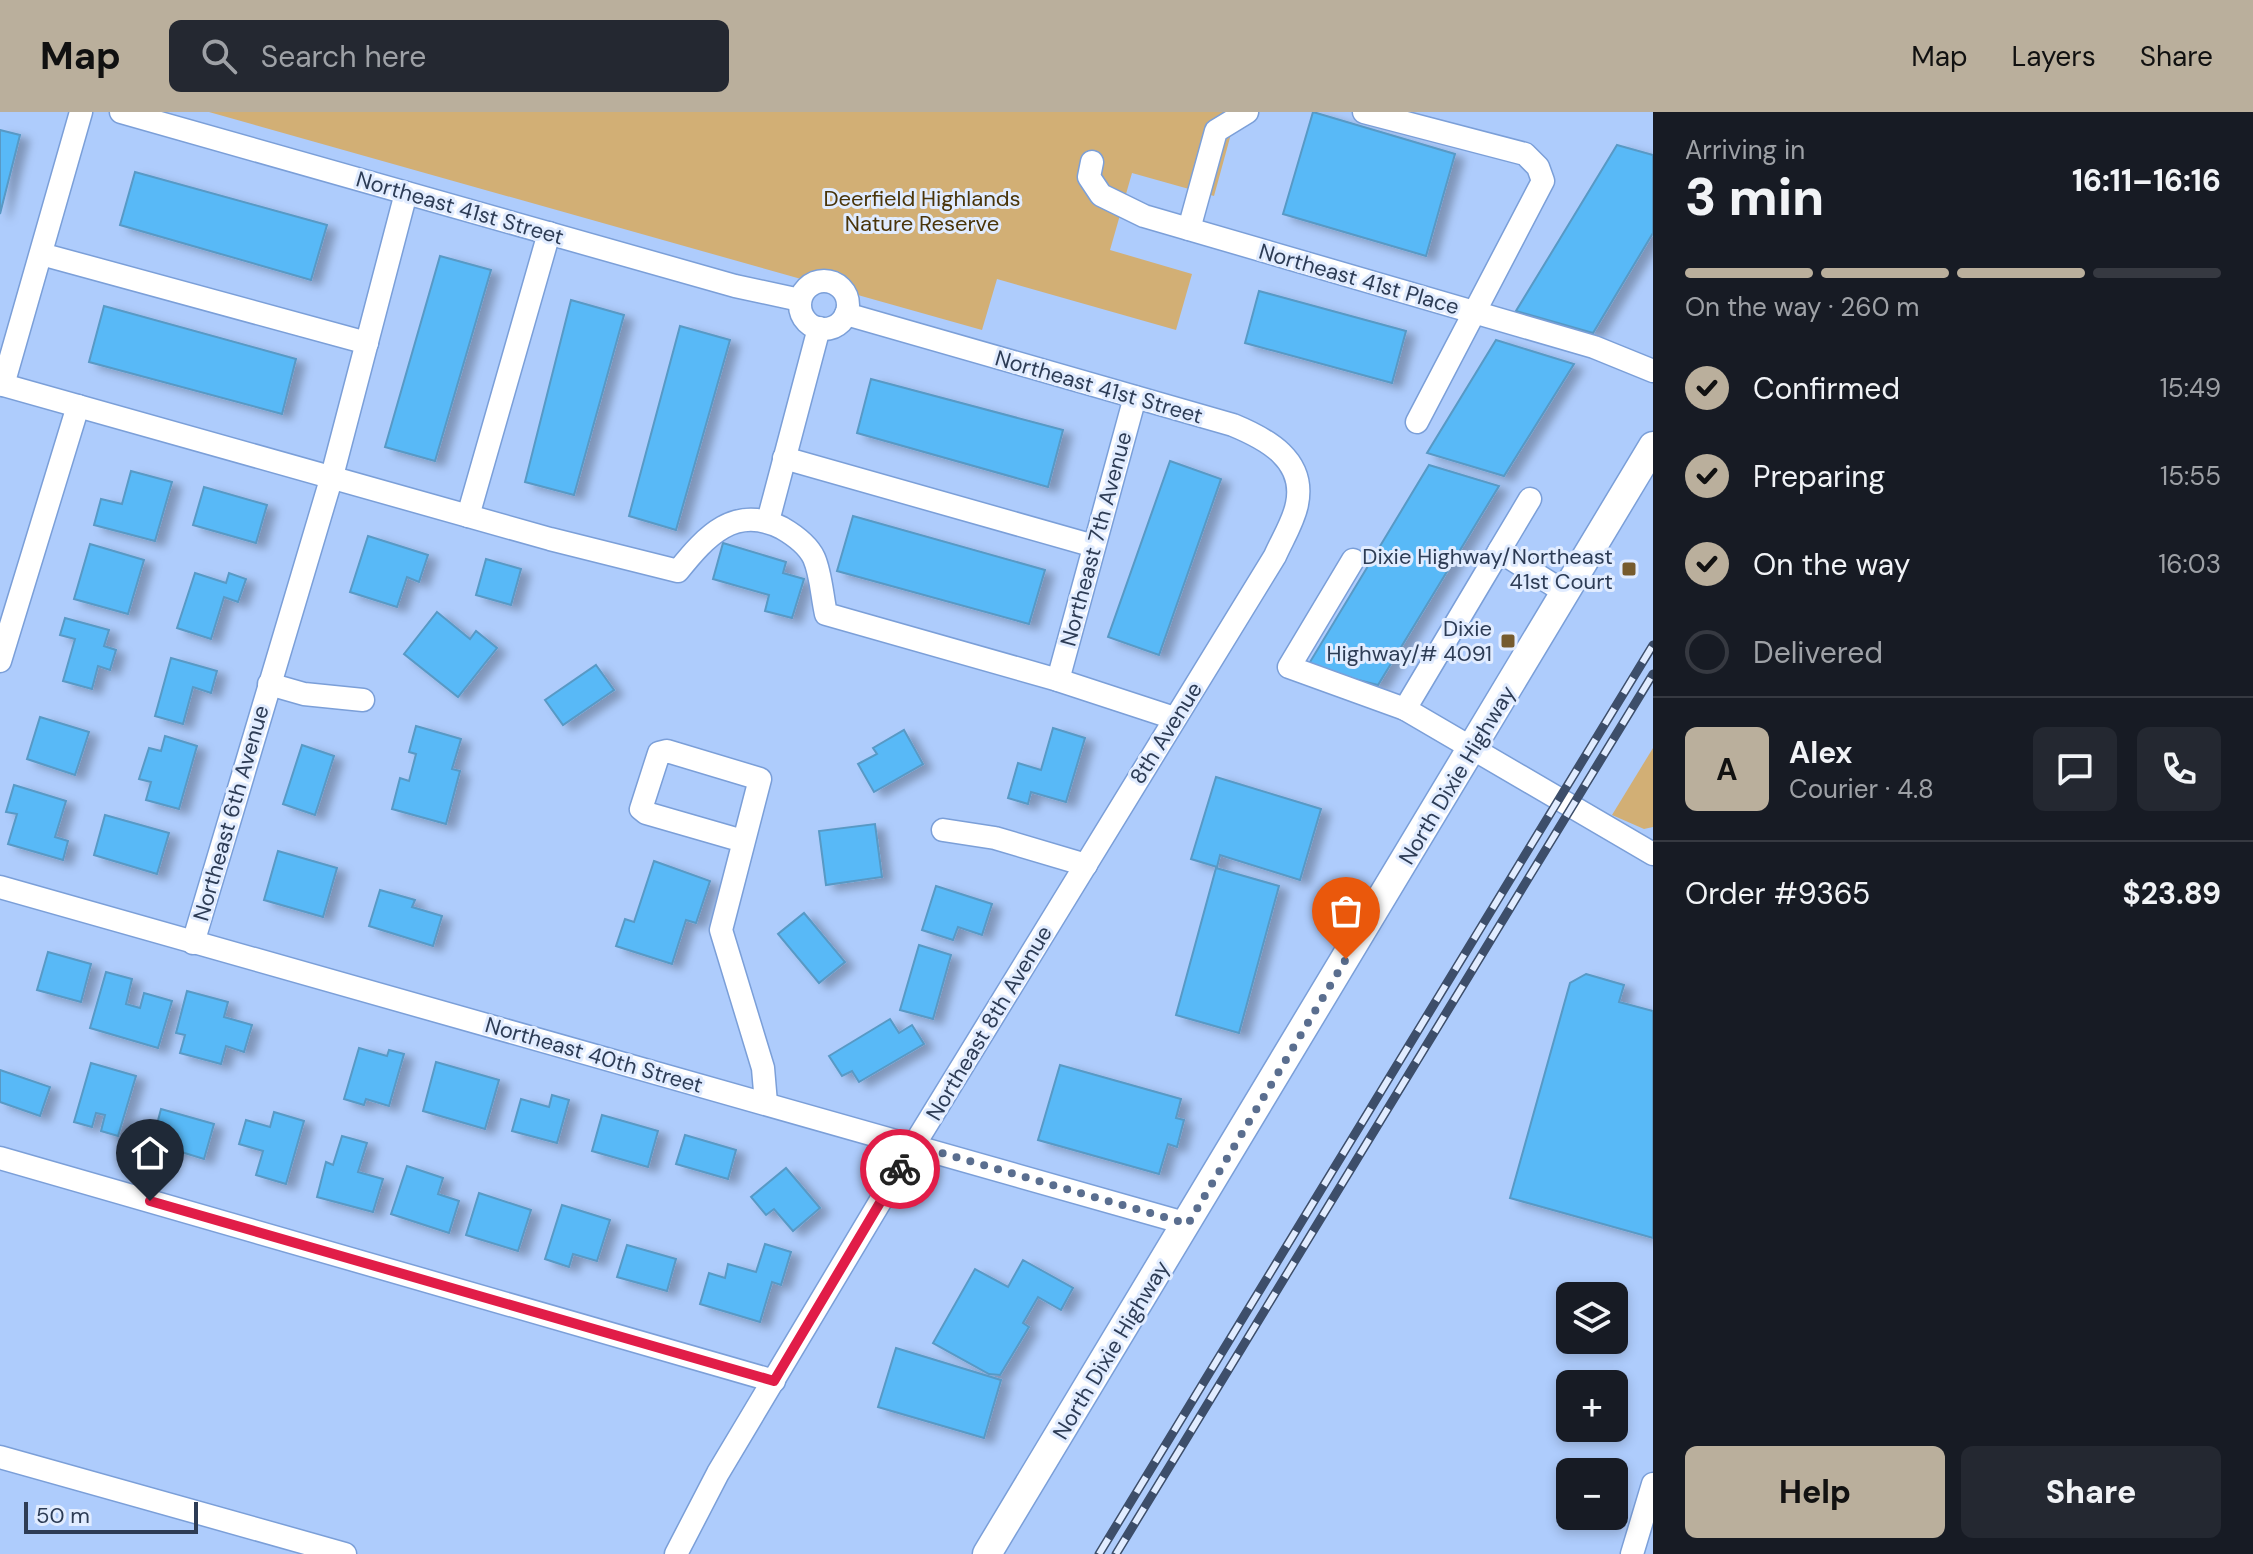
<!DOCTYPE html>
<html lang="en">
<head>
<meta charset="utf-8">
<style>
	:root { --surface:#171b24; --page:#242831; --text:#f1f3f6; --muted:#9ea1a6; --line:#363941; --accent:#baaf9c }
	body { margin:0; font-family:"DM Sans",sans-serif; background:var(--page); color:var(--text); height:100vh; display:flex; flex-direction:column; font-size:30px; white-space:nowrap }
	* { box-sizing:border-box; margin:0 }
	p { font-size:26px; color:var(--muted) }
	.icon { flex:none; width:44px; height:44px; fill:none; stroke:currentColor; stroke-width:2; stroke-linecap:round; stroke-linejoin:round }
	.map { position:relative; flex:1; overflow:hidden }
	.panel { display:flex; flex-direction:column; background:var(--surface); width:600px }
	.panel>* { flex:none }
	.tools { position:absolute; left:1556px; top:1170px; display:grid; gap:16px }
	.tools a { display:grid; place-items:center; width:72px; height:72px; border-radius:12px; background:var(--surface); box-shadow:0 4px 12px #0003; font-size:40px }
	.scale { position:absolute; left:24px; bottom:20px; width:174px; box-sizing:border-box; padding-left:8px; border:4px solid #2d3c55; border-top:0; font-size:22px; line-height:28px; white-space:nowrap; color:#2d3c55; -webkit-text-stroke:6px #e1ecff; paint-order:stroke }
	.pin { position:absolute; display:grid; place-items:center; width:68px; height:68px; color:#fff; margin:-82px -34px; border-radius:50% 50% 50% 0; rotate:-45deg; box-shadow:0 0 8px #0007 }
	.pin .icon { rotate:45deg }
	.courier { position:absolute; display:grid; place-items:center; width:80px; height:80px; margin:-40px; border:6px solid #e11d48; border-radius:50%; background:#fff; color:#222; box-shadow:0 2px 10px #0007 }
	.summary em { font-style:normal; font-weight:800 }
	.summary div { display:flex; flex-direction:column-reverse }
	.summary { display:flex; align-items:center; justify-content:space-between; height:136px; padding:0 32px }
	h1 { font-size:52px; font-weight:800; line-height:60px }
	.bar { display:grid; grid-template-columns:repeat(4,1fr); gap:12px 8px; align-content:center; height:96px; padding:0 32px }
	.bar i { height:10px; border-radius:6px; background:var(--line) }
	.bar .on { background:var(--accent) }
	.bar p { grid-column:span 4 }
	.line { display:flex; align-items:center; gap:20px; padding:0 32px; border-top:2px solid var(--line) }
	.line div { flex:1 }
	.round { display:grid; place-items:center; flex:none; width:84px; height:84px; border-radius:12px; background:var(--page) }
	ol { padding:0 32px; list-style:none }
	li { display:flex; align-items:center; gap:24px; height:88px }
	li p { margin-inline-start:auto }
	li .icon { padding:8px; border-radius:50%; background:var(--accent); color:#111; stroke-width:4 }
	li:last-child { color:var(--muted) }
	li i { width:44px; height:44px; border:4px solid var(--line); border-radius:50% }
	.action { display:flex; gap:16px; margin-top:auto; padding:16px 32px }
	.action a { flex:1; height:92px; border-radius:12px; background:var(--accent); color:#111; font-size:32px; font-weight:800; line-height:92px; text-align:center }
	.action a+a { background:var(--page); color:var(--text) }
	header { display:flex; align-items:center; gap:48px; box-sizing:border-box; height:112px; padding:0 40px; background:var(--accent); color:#111 }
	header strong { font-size:38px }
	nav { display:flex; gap:44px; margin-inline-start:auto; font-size:28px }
	.search { width:560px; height:72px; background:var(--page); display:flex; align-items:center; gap:20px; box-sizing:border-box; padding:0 28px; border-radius:12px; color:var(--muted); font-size:30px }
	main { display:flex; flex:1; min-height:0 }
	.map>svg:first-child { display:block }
	.green { fill:#d2af75 }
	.building { fill:#58b9f7; stroke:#5899c5; stroke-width:2; filter:url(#shadow) }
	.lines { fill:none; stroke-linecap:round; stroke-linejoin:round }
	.minor-casing { stroke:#7b9fd8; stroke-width:25 }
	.major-casing { stroke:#7b9fd8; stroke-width:31 }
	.minor { stroke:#fff; stroke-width:22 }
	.major { stroke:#fff; stroke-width:28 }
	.rail-casing { stroke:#3d4e6a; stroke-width:9 }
	.rail { stroke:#e1ecff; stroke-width:6; stroke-dasharray:18; stroke-linecap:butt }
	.done { stroke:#5a6e8f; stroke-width:8; stroke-dasharray:0 14.4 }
	.route { stroke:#e11d48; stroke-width:10 }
	.poi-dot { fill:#765b2d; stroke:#e1ecff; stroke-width:3 }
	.labels { text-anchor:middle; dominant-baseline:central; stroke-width:6; stroke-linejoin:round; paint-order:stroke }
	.park-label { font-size:22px; fill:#493409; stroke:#e1ecff }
	.street-label { font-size:22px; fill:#2d3c55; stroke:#e1ecff }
	.poi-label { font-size:22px; fill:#2d3c55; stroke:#e1ecff; text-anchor:end }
</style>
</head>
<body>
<header>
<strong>Map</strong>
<div class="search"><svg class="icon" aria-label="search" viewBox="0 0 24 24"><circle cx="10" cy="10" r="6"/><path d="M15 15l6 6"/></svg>Search here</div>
<nav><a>Map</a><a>Layers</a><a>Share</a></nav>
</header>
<main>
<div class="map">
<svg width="1653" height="1442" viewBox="0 0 1653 1442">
	<defs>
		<filter id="shadow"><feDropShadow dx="9" dy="5" stdDeviation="4" flood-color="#0004"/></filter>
	</defs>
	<rect width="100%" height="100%" fill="#aeccfc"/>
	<g class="green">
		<path d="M209,0H1237L1214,84L1132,61L1110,138L1192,162L1176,218L997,167L982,218Z"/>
		<path d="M1653,636V715L1644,717L1612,703Z"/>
	</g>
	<g class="building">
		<path d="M1313,0L1455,42L1426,144L1283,102Z"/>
		<path d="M0,18L20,23L0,102Z"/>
		<path d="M1617,33L1653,43V121L1593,221L1516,199Z"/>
		<path d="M135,60L327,113L311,168L120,113Z"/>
		<path d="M440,144L491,158L435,349L385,335Z"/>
		<path d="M1259,179L1406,219L1392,271L1245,231Z"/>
		<path d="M571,188L624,203L574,383L525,370Z"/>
		<path d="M104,194L296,247L282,302L89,250Z"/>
		<path d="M680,214L730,228L676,418L629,404Z"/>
		<path d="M1496,228L1574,252L1504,364L1427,341Z"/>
		<path d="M871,267L1063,318L1048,375L857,321Z"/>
		<path d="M1170,349L1221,367L1159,543L1108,525Z"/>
		<path d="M1429,353L1499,374L1378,573L1307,555Z"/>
		<path d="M131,359L172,370L155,429L94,413L101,387L122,392Z"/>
		<path d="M204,375L267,393L256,431L193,413Z"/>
		<path d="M853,404L1045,458L1029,512L837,459Z"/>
		<path d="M368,424L428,443L419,470L407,465L397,495L350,480Z"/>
		<path d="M723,431L786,450L783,461L804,467L792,506L765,499L769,483L713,467Z"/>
		<path d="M90,432L144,448L128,502L74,487Z"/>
		<path d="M486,447L521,457L511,493L476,483Z"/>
		<path d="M195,461L226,471L229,461L246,467L238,490L224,485L211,527L177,516Z"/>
		<path d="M437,500L470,527L476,519L497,536L458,585L404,542Z"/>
		<path d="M65,506L109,518L104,534L116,538L110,558L98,554L92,577L63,569L75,527L60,523Z"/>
		<path d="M171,546L217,559L211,581L193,575L183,612L155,604Z"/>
		<path d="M596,553L614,578L563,613L545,588Z"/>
		<path d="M40,605L89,620L75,663L27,647Z"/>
		<path d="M416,614L461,627L452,657L460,659L446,712L392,697L400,666L409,669L416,642L409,640Z"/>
		<path d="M1053,616L1085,626L1066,690L1031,680L1028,692L1008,686L1018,651L1041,658Z"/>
		<path d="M904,618L923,652L874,680L858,652L877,642L873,636Z"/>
		<path d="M165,624L197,634L179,697L146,688L151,670L139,667L149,636L161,639Z"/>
		<path d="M302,633L334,644L315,703L283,692Z"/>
		<path d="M1216,665L1321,697L1300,768L1220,743L1217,755L1191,747Z"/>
		<path d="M14,673L66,689L55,725L68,729L63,748L8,732L17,702L6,700Z"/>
		<path d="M105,703L169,721L157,762L94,743Z"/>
		<path d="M875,712L882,765L826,773L819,719Z"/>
		<path d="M278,739L337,756L323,805L264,788Z"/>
		<path d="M654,749L710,769L696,811L686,808L672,852L616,834L625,807L634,810Z"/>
		<path d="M1216,756L1279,774L1239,921L1176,903Z"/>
		<path d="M936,774L992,792L982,823L958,815L953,828L922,818Z"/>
		<path d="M380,778L415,788L412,795L442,804L433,834L369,814Z"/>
		<path d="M804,801L845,850L819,871L778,822Z"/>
		<path d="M919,833L951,843L933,907L900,898Z"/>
		<path d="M48,840L91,852L81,890L37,878Z"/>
		<path d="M106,860L132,867L126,892L140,896L144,881L172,889L158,936L90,916Z"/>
		<path d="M1586,862L1624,873L1619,890L1653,899V1126L1510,1086L1570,871Z"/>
		<path d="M187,879L228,890L224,905L252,913L244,940L226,934L221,952L180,941L185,923L176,921Z"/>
		<path d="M890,907L899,921L912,913L924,932L859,970L852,959L842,964L829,944Z"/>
		<path d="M359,936L387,944L389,938L404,942L389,994L366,987L364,993L344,987Z"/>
		<path d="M436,950L499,968L485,1017L423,999Z"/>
		<path d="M91,951L136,964L118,1024L101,1019L105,1003L96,1001L92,1015L74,1010Z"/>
		<path d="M1060,953L1181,987L1176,1006L1184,1008L1177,1035L1168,1032L1159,1062L1038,1028Z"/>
		<path d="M0,958L50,975L40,1004L0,990Z"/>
		<path d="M552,983L569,988L557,1031L512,1019L521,987L549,995Z"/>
		<path d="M161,997L214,1012L204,1047L152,1031Z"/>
		<path d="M274,1000L304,1009L286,1072L256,1063L263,1039L239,1032L246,1008L270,1015Z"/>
		<path d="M602,1003L658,1019L648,1055L592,1039Z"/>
		<path d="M685,1023L736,1038L728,1067L676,1052Z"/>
		<path d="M342,1024L367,1031L358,1060L383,1067L373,1100L317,1085L326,1050L333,1053Z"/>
		<path d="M407,1054L443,1066L438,1082L459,1089L449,1121L391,1102Z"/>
		<path d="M786,1056L820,1096L793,1119L774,1097L766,1103L751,1085Z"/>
		<path d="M479,1081L531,1098L518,1139L466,1123Z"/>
		<path d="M562,1093L610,1108L597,1149L573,1142L569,1155L545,1147Z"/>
		<path d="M765,1132L791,1140L781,1173L772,1170L760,1210L700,1192L709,1161L725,1166L728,1152L756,1160Z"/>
		<path d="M627,1133L676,1147L667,1179L617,1165Z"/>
		<path d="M1023,1148L1073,1176L1061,1198L1038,1185L1023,1211L1029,1215L1000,1263L989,1262L933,1231L975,1157L1008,1175Z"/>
		<path d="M896,1236L1001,1268L984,1326L878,1295Z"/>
	</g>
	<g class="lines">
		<g class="minor-casing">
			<g id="minor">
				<path d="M121,0L735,174L800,188"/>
				<path d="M1364,0L1525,42L1538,55L1543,69L1417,310"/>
				<path d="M1092,50L1089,65L1101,83L1144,104L1594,235L1653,259"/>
				<path d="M1189,117L1216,19L1247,0"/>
				<path d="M41,142L367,231"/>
				<circle cx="824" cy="193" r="24"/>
				<path d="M0,272L550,427L678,459C706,424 735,392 782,416C794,423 808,433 814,446C821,462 822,484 826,502L1058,568L1174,606"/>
				<path d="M3,273L81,0"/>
				<path d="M784,346L1094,434"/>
				<path d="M468,404L549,121"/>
				<path d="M768,409L819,216"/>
				<path d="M1499,439L1530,387"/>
				<path d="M1353,448L1289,555L1405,597L1653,742"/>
				<path d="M0,549L78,294"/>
				<path d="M1058,568L1135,285"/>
				<path d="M269,572L304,582L363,588"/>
				<path d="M1405,597L1499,439L1566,481"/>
				<path d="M943,718L995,726L1086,753"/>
				<path d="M743,729L646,701L641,697L659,641L667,639L760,667L721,818L763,956L766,991"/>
				<path d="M0,775L1188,1112"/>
				<path d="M193,831L332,364L406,81"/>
				<path d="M0,1046L774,1269"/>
				<path d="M0,1345L345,1442"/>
				<path d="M676,1442L718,1361L914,1033L1275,444C1282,428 1294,409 1297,392C1306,348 1267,327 1233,313L846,202"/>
				<path d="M1632,1442L1653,1372"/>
			</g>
		</g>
		<g class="major-casing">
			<path id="major" d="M987,1442L1653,334"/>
		</g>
		<use href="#minor" class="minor"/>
		<use href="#major" class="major"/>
		<g class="rail-casing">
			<g id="rail">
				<path d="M1099,1442L1653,533"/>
				<path d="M1116,1442L1653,562"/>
			</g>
		</g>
		<use href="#rail" class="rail"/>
	</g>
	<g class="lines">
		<path class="done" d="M900,1057L914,1033L1188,1112L1346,847"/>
		<path class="route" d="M150,1089L774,1269L900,1057"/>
	</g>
	<g class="poi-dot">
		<rect x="1621" y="449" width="16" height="16" rx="4"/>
		<rect x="1500" y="521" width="16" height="16" rx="4"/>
	</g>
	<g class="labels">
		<g class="park-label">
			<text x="922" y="86">Deerfield Highlands<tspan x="922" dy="25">Nature Reserve</tspan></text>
		</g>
		<g class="street-label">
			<text transform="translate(460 96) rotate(16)">Northeast 41st Street</text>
			<text transform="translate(1359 167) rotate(16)">Northeast 41st Place</text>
			<text transform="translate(1099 275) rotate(16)">Northeast 41st Street</text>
			<text transform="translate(1096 427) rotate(-75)">Northeast 7th Avenue</text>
			<text transform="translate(1166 621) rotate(-58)">8th Avenue</text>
			<text transform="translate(1457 663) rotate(-59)">North Dixie Highway</text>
			<text transform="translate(231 701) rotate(-74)">Northeast 6th Avenue</text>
			<text transform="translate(989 911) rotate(-59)">Northeast 8th Avenue</text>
			<text transform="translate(594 943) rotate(16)">Northeast 40th Street</text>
			<text transform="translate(1111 1238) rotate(-59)">North Dixie Highway</text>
		</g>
		<g class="poi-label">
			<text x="1613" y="444">Dixie Highway/Northeast<tspan x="1613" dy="25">41st Court</tspan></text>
			<text x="1492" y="516">Dixie<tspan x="1492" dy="25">Highway/# 4091</tspan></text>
		</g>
	</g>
</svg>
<div class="tools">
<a><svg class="icon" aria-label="layers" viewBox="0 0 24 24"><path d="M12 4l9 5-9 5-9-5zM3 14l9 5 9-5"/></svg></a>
<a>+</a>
<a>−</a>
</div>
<div class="scale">50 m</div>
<div class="pin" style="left:1346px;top:847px;background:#ea580c"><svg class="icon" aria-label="bag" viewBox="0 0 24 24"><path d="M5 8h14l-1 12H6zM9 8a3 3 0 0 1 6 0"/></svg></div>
<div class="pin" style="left:150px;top:1089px;background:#1f2937"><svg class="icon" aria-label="home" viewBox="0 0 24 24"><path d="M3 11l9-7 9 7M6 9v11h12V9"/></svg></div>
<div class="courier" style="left:900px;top:1057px"><svg class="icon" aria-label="bike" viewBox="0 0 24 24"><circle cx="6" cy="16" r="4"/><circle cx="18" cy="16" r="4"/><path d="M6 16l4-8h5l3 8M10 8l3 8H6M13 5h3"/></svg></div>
</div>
<section class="panel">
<div class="summary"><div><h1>3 min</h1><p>Arriving in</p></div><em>16:11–16:16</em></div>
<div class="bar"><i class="on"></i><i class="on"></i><i class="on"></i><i></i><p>On the way · 260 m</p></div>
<ol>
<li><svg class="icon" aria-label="check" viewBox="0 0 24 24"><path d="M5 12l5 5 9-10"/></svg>Confirmed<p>15:49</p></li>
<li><svg class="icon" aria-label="check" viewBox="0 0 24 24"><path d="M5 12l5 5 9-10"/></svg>Preparing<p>15:55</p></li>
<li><svg class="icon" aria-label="check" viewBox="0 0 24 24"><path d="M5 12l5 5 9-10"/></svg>On the way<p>16:03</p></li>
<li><i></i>Delivered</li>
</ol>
<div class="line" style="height:144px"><b class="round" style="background:var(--accent);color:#111">A</b><div><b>Alex</b><p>Courier · 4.8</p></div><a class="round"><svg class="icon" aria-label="chat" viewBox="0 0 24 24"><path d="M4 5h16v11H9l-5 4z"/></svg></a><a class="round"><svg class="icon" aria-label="phone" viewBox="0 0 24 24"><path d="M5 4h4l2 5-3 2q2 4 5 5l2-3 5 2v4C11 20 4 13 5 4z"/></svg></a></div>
<div class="line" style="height:104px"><div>Order #9365</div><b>$23.89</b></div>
<div class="action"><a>Help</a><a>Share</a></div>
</section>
</main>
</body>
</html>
